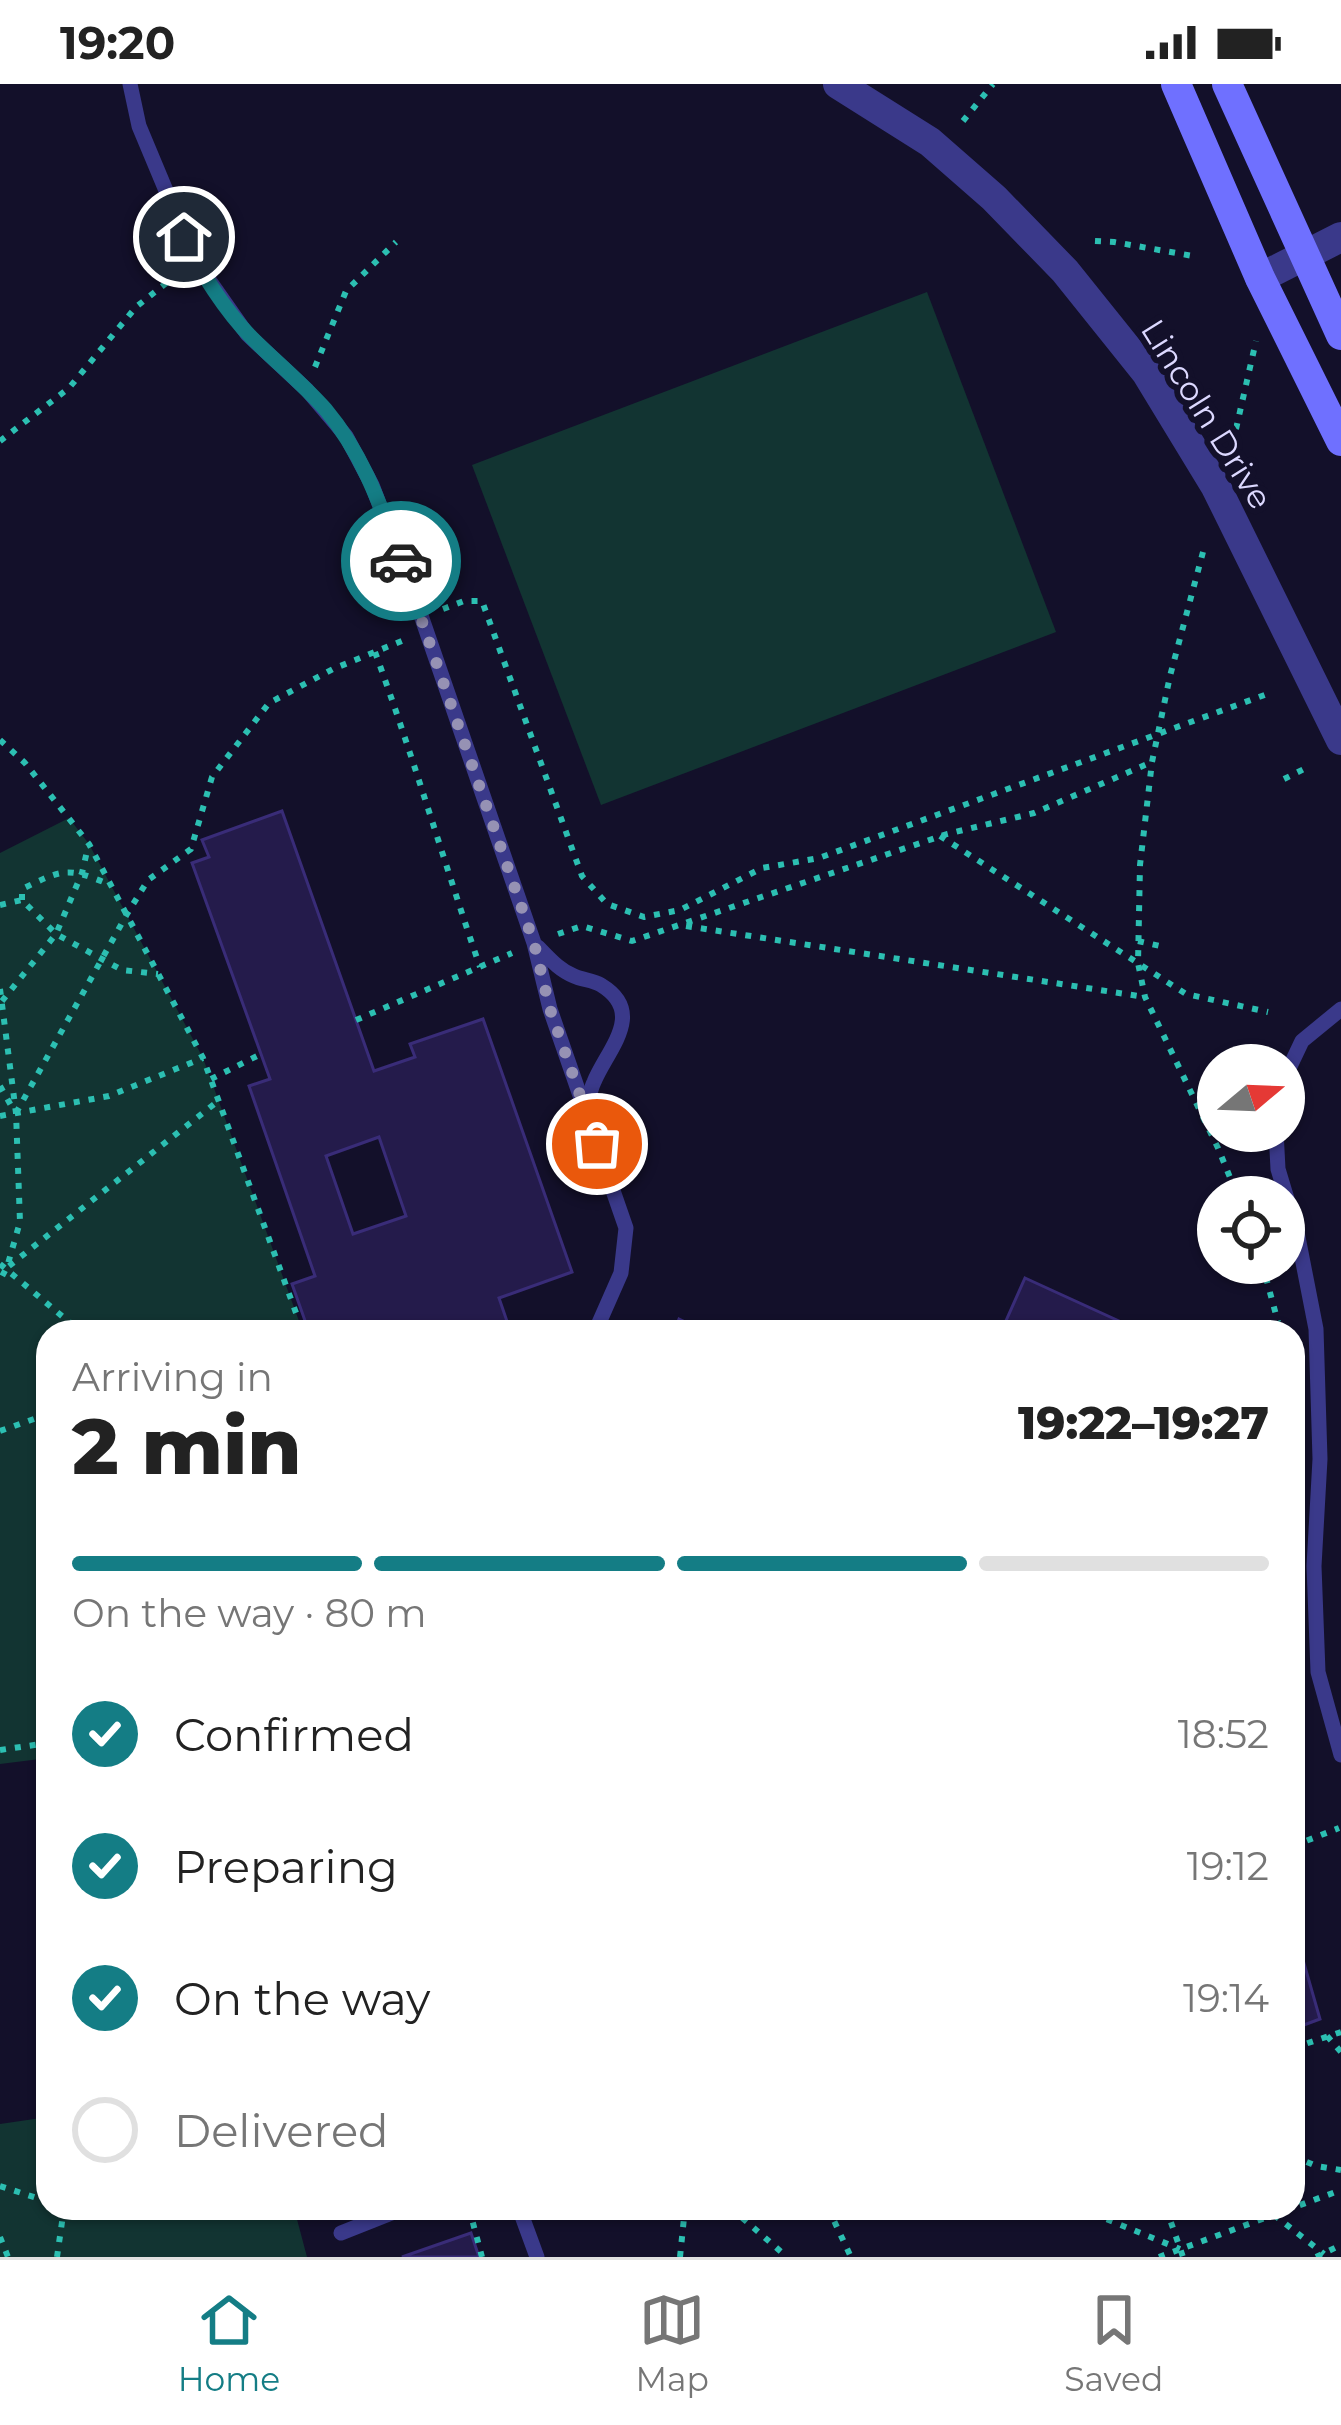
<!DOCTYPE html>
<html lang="en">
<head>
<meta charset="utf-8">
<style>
	:root { --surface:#fff; --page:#f6f6f6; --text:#222; --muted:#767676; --line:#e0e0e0; --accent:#147d85 }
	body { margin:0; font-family:Montserrat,sans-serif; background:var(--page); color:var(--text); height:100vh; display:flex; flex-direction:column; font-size:45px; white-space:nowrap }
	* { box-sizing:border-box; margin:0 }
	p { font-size:39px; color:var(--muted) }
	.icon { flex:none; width:66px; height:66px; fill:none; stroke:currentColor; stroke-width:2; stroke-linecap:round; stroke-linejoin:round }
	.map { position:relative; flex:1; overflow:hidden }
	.details { position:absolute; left:36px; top:1236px; width:1269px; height:900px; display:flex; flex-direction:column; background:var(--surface); border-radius:36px; box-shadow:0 3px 9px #0004 }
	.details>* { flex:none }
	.needle { width:78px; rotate:71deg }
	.fabs { position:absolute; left:1197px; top:960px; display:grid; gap:24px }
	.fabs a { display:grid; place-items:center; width:108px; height:108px; border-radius:50%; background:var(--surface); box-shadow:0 3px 9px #0004; font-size:60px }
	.pin { position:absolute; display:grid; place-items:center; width:102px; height:102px; color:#fff; margin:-51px; border:6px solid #fff; border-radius:50%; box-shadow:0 3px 12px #0007 }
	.courier { position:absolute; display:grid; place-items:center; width:120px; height:120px; margin:-60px; border:9px solid #147d85; border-radius:50%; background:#fff; color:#222; box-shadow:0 3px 15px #0007 }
	.headline em { font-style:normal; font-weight:800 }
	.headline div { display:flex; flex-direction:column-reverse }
	.headline { display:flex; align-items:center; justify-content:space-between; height:204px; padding:0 36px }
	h1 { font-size:78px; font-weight:800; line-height:90px }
	.bar { display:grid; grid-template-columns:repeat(4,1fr); gap:18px 12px; align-content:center; height:144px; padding:0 36px }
	.bar i { height:15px; border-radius:9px; background:var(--line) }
	.bar .current { background:var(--accent) }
	.bar p { grid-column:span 4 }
	ol { padding:0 36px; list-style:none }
	li { display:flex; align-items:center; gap:36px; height:132px }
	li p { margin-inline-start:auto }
	li .icon { padding:12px; border-radius:50%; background:var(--accent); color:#fff; stroke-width:4 }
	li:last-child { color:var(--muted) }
	li i { width:66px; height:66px; border:6px solid var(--line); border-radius:50% }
	.status { display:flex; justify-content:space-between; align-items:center; height:84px; padding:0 60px; background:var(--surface); direction:ltr }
	.status svg { height:33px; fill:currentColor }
	.menu { display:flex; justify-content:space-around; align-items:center; height:168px; border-top:3px solid var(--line); background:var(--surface); font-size:33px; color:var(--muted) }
	.menu a { display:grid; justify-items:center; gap:6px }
	.menu .current { color:var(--accent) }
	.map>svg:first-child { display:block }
	.green { fill:#123432 }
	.building { fill:#241b4b; stroke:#392c78; stroke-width:3; fill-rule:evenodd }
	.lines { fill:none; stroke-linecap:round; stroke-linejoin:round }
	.path { stroke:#2cbfb2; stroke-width:6; stroke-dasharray:6 9; stroke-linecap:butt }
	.service { stroke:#3a398a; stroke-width:15 }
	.minor { stroke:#3a398a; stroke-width:30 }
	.tertiary { stroke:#3a398a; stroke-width:30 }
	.secondary { stroke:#6f70ff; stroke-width:30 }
	.done { stroke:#9692b4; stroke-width:12; stroke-dasharray:0 21.6 }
	.route { stroke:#147d85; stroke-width:15 }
	.labels { text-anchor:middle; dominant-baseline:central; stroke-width:12; stroke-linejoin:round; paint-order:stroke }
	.street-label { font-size:33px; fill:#dcd8ff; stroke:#13102a }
</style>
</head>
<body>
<div class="status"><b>19:20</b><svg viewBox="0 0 49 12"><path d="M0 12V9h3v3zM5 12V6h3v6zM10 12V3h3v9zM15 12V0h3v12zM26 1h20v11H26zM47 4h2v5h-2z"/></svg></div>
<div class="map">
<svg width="1341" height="2173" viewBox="0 0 1341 2173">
	<rect width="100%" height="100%" fill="#13102a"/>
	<g class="green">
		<path d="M927,208L1056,548L601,721L472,381Z"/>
		<path d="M69,734L89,760L203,974L303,1248H48V1674L0,1680V769Z"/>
		<path d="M48,2033V2124H294L307,2173H0V2040Z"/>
	</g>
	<g class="building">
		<path d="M282,727L374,987L415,973L410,960L483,935L572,1188L499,1214L510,1246L309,1248L292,1200L315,1192L249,1002L270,995L192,779L209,773L202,756ZM379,1053L406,1132L353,1150L326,1072Z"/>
		<path d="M1025,1194L1121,1238L1117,1248H1001Z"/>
		<path d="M679,1235L706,1248H674Z"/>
		<path d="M1293,1841L1320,1935L1293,1945Z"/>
		<path d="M471,2149L479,2173H402Z"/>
	</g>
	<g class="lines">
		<g class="path">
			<path d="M963,37L993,0"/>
			<path d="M1095,157L1114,158L1193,172"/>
			<path d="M315,283L346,207L396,158"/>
			<path d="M1236,345L1256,257"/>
			<path d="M0,357L69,304L136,223L175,192"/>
			<path d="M1203,468L1170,592L1152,678L1140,781L1138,879L1145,913L1218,1064L1238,1113"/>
			<path d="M443,525L464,517H482L582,792L607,820L644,833L680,826L762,784L819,774L1270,609"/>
			<path d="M375,568C413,672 444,778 480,883"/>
			<path d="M0,656L25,679L89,760L203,974L303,1248"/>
			<path d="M1284,695L1304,685"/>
			<path d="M940,752L1186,910L1268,928"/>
			<path d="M22,816V805C62,786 66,782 108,800"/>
			<path d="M0,821L22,816L56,850L122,886L158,890"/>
			<path d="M686,842L1145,913"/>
			<path d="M558,850L582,842L632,857L947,750L1034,729L1152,678"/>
			<path d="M1138,857L1160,862"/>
			<path d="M0,905L16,1029L20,1138L7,1183L0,1196"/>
			<path d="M2,917L56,850L82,789L88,763"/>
			<path d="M356,936L512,869"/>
			<path d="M211,995L261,970"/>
			<path d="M0,1002L13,1025"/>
			<path d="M16,1029L127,830L148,796L191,765L212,693L269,619L333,585L404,556"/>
			<path d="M0,1032L109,1012L203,974"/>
			<path d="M1262,1179L1278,1238"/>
			<path d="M0,1180L81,1248"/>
			<path d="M9,1182L218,1017"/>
			<path d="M0,1347L48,1330"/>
			<path d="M0,1666L48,1659"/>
			<path d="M1293,1762L1339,1744"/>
			<path d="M1327,1952L1341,1968"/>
			<path d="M1293,1964L1341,1948"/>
			<path d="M1293,2072L1316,2082L1341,2086"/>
			<path d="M0,2102L43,2116L48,2112"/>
			<path d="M469,2124L482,2173"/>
			<path d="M731,2124L787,2173"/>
			<path d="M828,2124L851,2173"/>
			<path d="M1079,2124L1180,2165"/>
			<path d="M1166,2124L1183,2173"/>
			<path d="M1274,2131L1324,2170"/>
			<path d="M0,2153L8,2173"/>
			<path d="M57,2173L64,2124"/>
			<path d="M680,2173L685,2124"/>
			<path d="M1159,2173L1341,2106"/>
			<path d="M1316,2173L1341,2161"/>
		</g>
		<g class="service">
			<path d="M130,0L139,42L195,176L247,250L307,306L346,352L372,401L416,517L534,859L550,925L626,1144L621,1189L595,1248"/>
			<path d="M538,863C549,874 559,886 574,892C582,896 593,896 601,901C647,929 607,966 594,998C590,1006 589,1016 586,1025"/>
			<path d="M1284,995L1302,957L1341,925"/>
			<path d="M1276,1047L1278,1085L1297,1148L1316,1245L1320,1375L1314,1482L1318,1588L1341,1671"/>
			<path d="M519,2124L537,2173"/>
			<path d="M341,2149L404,2124"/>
		</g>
		<path class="minor" d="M1260,194L1341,153"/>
		<path class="tertiary" d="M838,0L930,58L994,114L1065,187L1146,288L1216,403L1341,656"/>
		<g class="secondary">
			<path d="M1176,0L1260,194L1341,357"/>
			<path d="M1227,0L1341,251"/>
		</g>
	</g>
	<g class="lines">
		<path class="done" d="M401,477L534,859L550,925L597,1060"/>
		<path class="route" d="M184,153C199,186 226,228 252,254C276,278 303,300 326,326C363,370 381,423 401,477"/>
	</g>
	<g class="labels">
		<g class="street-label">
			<text transform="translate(1207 330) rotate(58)">Lincoln Drive</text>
		</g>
	</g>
</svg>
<div class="fabs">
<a><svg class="needle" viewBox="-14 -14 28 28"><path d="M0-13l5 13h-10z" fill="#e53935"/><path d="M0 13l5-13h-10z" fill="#767676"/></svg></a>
<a><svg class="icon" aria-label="locate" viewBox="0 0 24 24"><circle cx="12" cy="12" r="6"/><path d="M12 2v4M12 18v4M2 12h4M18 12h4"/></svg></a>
</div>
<div class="pin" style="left:597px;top:1060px;background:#ea580c"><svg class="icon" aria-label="bag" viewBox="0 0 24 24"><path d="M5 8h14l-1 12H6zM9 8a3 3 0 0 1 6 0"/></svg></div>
<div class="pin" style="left:184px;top:153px;background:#1f2937"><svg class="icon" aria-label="home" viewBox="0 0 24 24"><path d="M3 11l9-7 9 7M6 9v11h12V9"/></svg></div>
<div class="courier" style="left:401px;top:477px"><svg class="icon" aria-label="car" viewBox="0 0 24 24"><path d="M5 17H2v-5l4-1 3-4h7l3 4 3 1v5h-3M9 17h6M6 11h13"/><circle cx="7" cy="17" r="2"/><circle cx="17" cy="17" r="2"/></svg></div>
<section class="details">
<div class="headline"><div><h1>2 min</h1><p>Arriving in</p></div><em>19:22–19:27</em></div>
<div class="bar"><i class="current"></i><i class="current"></i><i class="current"></i><i></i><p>On the way · 80 m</p></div>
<ol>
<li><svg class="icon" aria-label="check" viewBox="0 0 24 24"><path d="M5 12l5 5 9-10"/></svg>Confirmed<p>18:52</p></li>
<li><svg class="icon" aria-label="check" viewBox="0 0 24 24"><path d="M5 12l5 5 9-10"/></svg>Preparing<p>19:12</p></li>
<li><svg class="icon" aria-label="check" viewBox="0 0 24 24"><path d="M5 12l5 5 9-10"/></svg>On the way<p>19:14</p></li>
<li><i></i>Delivered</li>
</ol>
</section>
</div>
<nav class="menu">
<a class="current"><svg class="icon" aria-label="home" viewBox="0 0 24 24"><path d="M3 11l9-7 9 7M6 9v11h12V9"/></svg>Home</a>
<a><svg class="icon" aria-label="map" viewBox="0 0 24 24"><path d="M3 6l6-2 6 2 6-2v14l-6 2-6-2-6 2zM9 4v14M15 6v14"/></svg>Map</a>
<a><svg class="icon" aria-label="saved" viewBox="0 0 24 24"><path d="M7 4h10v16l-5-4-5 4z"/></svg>Saved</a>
</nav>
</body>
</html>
